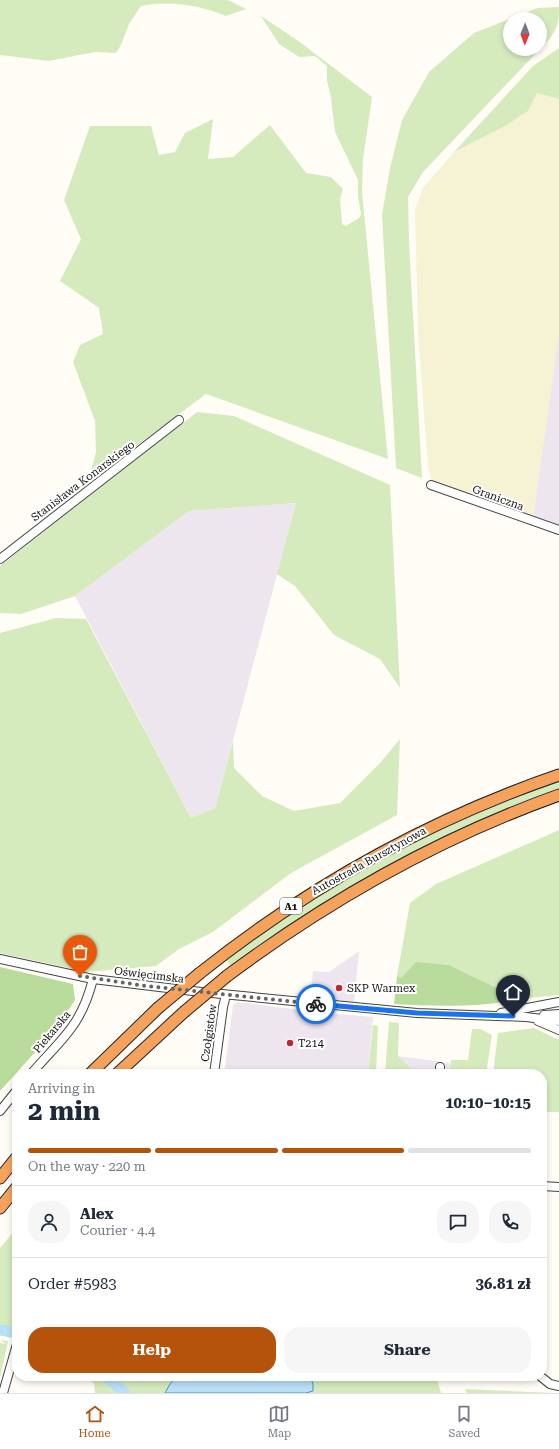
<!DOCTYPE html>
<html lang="en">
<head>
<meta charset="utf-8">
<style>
	:root { --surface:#fff; --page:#f6f6f7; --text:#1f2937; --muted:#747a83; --line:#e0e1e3; --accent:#b45309 }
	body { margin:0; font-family:"Roboto Serif",serif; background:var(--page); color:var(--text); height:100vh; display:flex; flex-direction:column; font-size:15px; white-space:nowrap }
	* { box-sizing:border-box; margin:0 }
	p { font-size:13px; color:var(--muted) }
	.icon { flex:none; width:22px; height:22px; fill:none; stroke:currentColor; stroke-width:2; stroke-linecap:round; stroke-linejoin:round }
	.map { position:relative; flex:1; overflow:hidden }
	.panel { position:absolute; left:12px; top:1069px; width:535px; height:312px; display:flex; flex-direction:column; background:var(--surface); border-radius:16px; box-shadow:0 2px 6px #0003 }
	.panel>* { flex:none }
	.needle { width:26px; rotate:181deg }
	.tools { position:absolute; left:503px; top:12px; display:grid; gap:8px }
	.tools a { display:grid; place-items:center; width:44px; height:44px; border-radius:50%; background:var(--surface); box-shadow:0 2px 6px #0003; font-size:20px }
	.pin { position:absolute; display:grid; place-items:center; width:34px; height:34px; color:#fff; margin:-41px -17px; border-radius:50% 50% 50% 0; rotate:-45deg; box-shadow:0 0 4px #0007 }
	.pin .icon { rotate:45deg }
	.courier { position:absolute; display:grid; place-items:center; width:40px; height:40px; margin:-20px; border:3px solid #1a73e8; border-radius:50%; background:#fff; color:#222; box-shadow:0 1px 5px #0007 }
	.head em { font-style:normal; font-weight:700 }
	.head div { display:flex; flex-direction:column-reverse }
	.head { display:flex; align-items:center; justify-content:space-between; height:68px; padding:0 16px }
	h1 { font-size:26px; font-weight:700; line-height:30px }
	.bar { display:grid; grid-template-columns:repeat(4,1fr); gap:6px 4px; align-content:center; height:48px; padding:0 16px }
	.bar i { height:5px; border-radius:3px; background:var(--line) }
	.bar .on { background:var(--accent) }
	.bar p { grid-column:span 4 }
	.line { display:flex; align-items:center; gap:10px; padding:0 16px; border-top:1px solid var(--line) }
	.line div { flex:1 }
	.round { display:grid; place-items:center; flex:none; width:42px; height:42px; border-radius:16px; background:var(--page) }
	.primary-button { display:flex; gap:8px; margin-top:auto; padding:8px 16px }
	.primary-button a { flex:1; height:46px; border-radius:16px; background:var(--accent); color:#fff; font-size:16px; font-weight:700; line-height:46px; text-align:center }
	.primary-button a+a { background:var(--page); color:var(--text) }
	.menu { display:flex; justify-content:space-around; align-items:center; height:56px; border-top:1px solid var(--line); background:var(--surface); font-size:11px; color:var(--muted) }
	.menu a { display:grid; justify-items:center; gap:2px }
	.menu .on { color:var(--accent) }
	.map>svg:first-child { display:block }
	.industrial { fill:#eee6ef }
	.farmland { fill:#f6f3d4 }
	.green { fill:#d5ebbd }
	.forest { fill:#b9dc9c }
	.water { fill:#b9e0f7; stroke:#3f96cf }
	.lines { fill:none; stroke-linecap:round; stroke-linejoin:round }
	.river { stroke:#b9e0f7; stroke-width:11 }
	.minor-casing { stroke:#444; stroke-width:10 }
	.highway-casing { stroke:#222; stroke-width:13 }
	.minor { stroke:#fff; stroke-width:8 }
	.highway { stroke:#f5a25d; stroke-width:11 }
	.highway-bridge-casing { stroke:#222; stroke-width:13; stroke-linecap:butt }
	.highway-bridge { stroke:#f5a25d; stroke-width:11 }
	.done { stroke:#646461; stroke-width:4; stroke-dasharray:0 7.2 }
	.route { stroke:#1a73e8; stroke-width:5 }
	.poi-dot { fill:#c4262e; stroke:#fff; stroke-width:1.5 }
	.labels { text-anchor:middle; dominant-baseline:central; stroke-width:4; stroke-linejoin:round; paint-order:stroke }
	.shield { fill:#fff; stroke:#585858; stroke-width:1 }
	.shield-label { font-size:10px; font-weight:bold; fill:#111 }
	.street-label { font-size:11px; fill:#111; stroke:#fff }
	.poi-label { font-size:11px; fill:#111; stroke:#fff; text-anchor:start }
</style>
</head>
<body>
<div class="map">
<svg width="559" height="1393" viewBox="0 0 559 1393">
	<rect width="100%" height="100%" fill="#fffdf5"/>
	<g class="industrial">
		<path d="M558,335H559V525L533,517Z"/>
		<path d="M296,503L215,808L191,818L75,596L189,511Z"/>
		<path d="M359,951L354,1002L310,998L313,971L329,972Z"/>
		<path d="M238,1002L323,1013L373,1017L368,1074H224L233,1005Z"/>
		<path d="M398,1056L450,1063L449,1074H411V1068Z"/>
	</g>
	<path class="farmland" d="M537,93L559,99V335L533,517L436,484L431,479L428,467L418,333L415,209L423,188L454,152L505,126L528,111Z"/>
	<g class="green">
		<path d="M0,0H228L246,9L226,16C199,5 170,0 141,6L129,24L121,45L116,53L95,52L49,61L0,55Z"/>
		<path d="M559,7C559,29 555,33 540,49V19H510V49H540L423,172L408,197L409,243L422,478L396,468L382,215L390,168L402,120L429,72L474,33L537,8Z"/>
		<path d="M261,16L297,40L372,97L363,159L362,192L388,459L206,394L88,482L96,452L95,421L73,362L80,345L103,334L99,308L60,281L81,239L64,200L90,126H151L159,155L175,152L185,133L213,119L208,159L233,157L270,125L306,173L331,177L343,189L340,199L342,224L346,226L359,218L361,214L358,196V180L335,132L331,98L327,80V66L315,56L299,57L279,44Z"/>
		<path d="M559,48V99L537,93L528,111L505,126L454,152L533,66Z"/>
		<path d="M197,412L234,416L390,485L400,688L380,659L334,635L295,586L277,574L296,503L189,511L75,596L21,614L0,613V566Z"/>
		<path d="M56,618L86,619L191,818L215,808L233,741L234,768L262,796L294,811L340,803L381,762L400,739L397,815L291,873L213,932L179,949L156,966L87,972L0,953V633Z"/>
		<path d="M559,780V791C504,814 447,835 395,862C338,893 285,931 232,968L225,959L253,938L351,874L458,819Z"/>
		<path d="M559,830V995L520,999L449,965L416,963L401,978L397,976L410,903L436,884Z"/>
		<path d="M389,1022L399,1023L398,1056L412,1069L411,1074H385Z"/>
		<path d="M373,1025L378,1026L376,1074H368Z"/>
		<path d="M534,1028L559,1040V1112H542V1074H493L498,1033Z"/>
		<path d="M472,1029H480L492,1035L486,1074H449L451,1060H468Z"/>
		<path d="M17,1228V1314L13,1329L0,1326V1248Z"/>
		<path d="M0,1340L8,1341L0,1378V1343L6,1344Z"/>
		<path d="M82,1376H100L121,1393H95L94,1383Z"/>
		<path d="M109,1376H436L441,1393H131Z"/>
		<path d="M465,1389L553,1393H467Z"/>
	</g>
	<g class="forest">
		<path d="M416,962L449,965L520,999C479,1008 436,1006 394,1004L397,976L401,978Z"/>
		<path d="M0,967L73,984L75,1000L55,1030L0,1091Z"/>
	</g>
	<path class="water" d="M177,1376H310L313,1384V1391L306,1393H165L170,1384Z"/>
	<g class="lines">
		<g class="river">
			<path d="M0,1330L17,1333"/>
			<path d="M105,1376L125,1393"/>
		</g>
		<g class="minor-casing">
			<g id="minor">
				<path d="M431,485L559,530"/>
				<path d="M0,559L179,420"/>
				<path d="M0,959L93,979L201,992L417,1013L526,1017L559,1021"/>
				<path d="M501,1013L559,1002"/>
				<path d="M544,1015L559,1014"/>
				<path d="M538,1021L559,1030"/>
				<path d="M31,1074C61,1039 81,1027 93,979"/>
				<path d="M214,1074L223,1007L226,995"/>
				<path d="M440,1074V1067"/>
				<path d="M0,1111L17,1090"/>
				<path d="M542,1186L559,1187"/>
				<path d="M540,1376L550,1384L559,1386"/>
				<path d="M3,1393L17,1344"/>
			</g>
		</g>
		<g class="highway-casing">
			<g id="highway">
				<path d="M200,973C308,887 428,820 559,775"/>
				<path d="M227,976C329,900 439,838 559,795"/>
				<path d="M90,1074L158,1008"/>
				<path d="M117,1074L184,1012"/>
				<path d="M0,1178L17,1157"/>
				<path d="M0,1208L17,1187"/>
			</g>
		</g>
		<use href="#minor" class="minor"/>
		<use href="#highway" class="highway"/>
		<g class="highway-bridge-casing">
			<g id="highway-bridge">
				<path d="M158,1008L200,973"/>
				<path d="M184,1012L227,976"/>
			</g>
		</g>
		<use href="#highway-bridge" class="highway-bridge"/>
	</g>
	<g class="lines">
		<path class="done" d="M80,976L146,986L316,1004"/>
		<path class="route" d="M316,1004L417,1013L513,1016"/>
	</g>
	<g class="poi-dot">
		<circle cx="339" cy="988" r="4"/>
		<circle cx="290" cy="1043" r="4"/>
	</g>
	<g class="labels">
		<rect class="shield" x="280" y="898" width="22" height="16" rx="3"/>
		<g class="shield-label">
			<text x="291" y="906">A1</text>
		</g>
		<g class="street-label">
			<text transform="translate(83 481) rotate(-37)">Stanisława Konarskiego</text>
			<text transform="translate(498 498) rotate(20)">Graniczna</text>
			<text transform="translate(369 861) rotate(-29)">Autostrada Bursztynowa</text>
			<text transform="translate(149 975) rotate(7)">Oświęcimska</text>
			<text transform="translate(52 1032) rotate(-50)">Piekarska</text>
			<text transform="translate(209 1033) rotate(-82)">Czołgistów</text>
		</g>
		<g class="poi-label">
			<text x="347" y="988">SKP Warmex</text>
			<text x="298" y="1043">T214</text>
		</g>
	</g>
</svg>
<div class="tools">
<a><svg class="needle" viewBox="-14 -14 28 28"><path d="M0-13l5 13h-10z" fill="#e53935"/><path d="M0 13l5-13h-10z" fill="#747a83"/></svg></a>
</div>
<div class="pin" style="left:80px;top:976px;background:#ea580c"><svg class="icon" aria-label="bag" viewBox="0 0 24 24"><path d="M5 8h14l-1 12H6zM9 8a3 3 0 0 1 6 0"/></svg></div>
<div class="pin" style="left:513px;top:1016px;background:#1f2937"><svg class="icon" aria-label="home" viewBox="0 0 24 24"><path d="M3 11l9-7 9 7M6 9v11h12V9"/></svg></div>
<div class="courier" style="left:316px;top:1004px"><svg class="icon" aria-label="bike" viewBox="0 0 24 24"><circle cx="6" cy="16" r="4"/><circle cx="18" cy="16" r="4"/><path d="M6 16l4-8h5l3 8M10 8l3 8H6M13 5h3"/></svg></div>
<section class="panel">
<div class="head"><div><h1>2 min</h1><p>Arriving in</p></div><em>10:10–10:15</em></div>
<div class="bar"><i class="on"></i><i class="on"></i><i class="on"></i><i></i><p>On the way · 220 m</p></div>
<div class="line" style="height:72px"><a class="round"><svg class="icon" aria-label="person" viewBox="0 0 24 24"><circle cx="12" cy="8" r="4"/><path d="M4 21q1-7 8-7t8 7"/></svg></a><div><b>Alex</b><p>Courier · 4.4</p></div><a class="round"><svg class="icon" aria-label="chat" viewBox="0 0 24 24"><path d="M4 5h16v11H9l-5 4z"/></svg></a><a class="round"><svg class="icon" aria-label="phone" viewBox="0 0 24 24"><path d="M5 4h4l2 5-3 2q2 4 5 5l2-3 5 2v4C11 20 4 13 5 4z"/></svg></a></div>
<div class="line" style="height:52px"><div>Order #5983</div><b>36.81 zł</b></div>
<div class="primary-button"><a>Help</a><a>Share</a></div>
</section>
</div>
<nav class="menu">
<a class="on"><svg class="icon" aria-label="home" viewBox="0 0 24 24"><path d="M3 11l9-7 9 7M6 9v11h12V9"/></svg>Home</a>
<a><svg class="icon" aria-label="map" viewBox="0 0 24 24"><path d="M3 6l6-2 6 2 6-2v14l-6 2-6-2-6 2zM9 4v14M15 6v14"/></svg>Map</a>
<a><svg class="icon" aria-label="saved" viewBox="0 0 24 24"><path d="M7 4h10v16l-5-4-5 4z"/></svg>Saved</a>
</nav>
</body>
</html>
